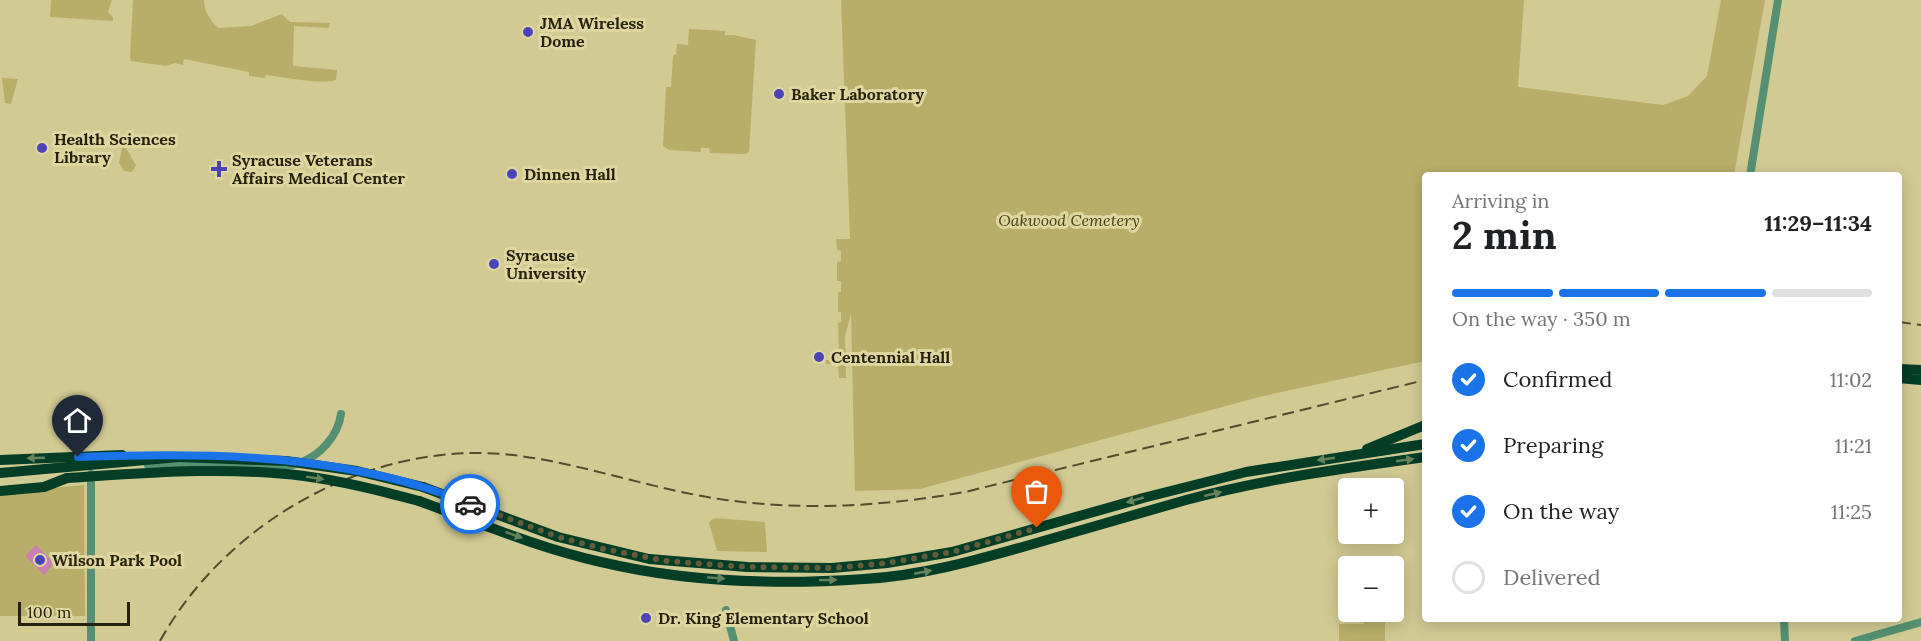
<!DOCTYPE html>
<html lang="en">
<head>
<meta charset="utf-8">
<style>
	:root { --surface:#fff; --page:#f2f2f2; --text:#202124; --muted:#757577; --line:#e0e0e0; --accent:#1a73e8 }
	body { margin:0; font-family:Lora,serif; background:var(--page); color:var(--text); height:100vh; display:flex; flex-direction:column; font-size:22px; white-space:nowrap }
	* { box-sizing:border-box; margin:0 }
	p { font-size:20px; color:var(--muted) }
	.icon { flex:none; width:33px; height:33px; fill:none; stroke:currentColor; stroke-width:2; stroke-linecap:round; stroke-linejoin:round }
	.map { position:relative; flex:1; overflow:hidden }
	.details { position:absolute; left:1422px; top:172px; width:480px; height:450px; display:flex; flex-direction:column; background:var(--surface); border-radius:6px; box-shadow:0 3px 15px #0003 }
	.details>* { flex:none }
	.tools { position:absolute; left:1338px; top:478px; display:grid; gap:12px }
	.tools a { display:grid; place-items:center; width:66px; height:66px; border-radius:6px; background:var(--surface); box-shadow:0 3px 15px #0003; font-size:30px }
	.scale { position:absolute; left:18px; bottom:15px; width:112px; box-sizing:border-box; padding-left:6px; border:3px solid #26220d; border-top:0; font-size:16px; line-height:21px; white-space:nowrap; color:#26220d; -webkit-text-stroke:4px #dfd7a0; paint-order:stroke }
	.pin { position:absolute; display:grid; place-items:center; width:51px; height:51px; color:#fff; margin:-62px -26px; border-radius:50% 50% 50% 0; rotate:-45deg; box-shadow:0 0 6px #0007 }
	.pin .icon { rotate:45deg }
	.courier { position:absolute; display:grid; place-items:center; width:60px; height:60px; margin:-30px; border:4px solid #1a73e8; border-radius:50%; background:#fff; color:#222; box-shadow:0 2px 8px #0007 }
	.head em { font-style:normal; font-weight:700 }
	.head div { display:flex; flex-direction:column-reverse }
	.head { display:flex; align-items:center; justify-content:space-between; height:102px; padding:0 30px }
	h1 { font-size:39px; font-weight:700; line-height:45px }
	.bar { display:grid; grid-template-columns:repeat(4,1fr); gap:9px 6px; align-content:center; height:72px; padding:0 30px }
	.bar i { height:8px; border-radius:4px; background:var(--line) }
	.bar .current { background:var(--accent) }
	.bar p { grid-column:span 4 }
	ol { padding:0 30px; list-style:none }
	li { display:flex; align-items:center; gap:18px; height:66px }
	li p { margin-inline-start:auto }
	li .icon { padding:6px; border-radius:50%; background:var(--accent); color:#fff; stroke-width:4 }
	li:last-child { color:var(--muted) }
	li i { width:33px; height:33px; border:3px solid var(--line); border-radius:50% }
	.map>svg:first-child { display:block }
	.green { fill:#b9ae69 }
	.water { fill:#ca7eb1 }
	.lines { fill:none; stroke-linecap:round; stroke-linejoin:round }
	.tertiary { stroke:#549071; stroke-width:8 }
	.motorway { stroke:#043e27; stroke-width:10 }
	.rail { stroke:#514c2e; stroke-width:2; stroke-dasharray:12 6; stroke-linecap:butt }
	.motorway-bridge { stroke:#043e27; stroke-width:10 }
	.oneway { fill:#67835d }
	.done { stroke:#625d3c; stroke-width:6; stroke-dasharray:0 10.8 }
	.route { stroke:#1a73e8; stroke-width:8 }
	.poi-dot { fill:#4c43ba; stroke:#dfd7a0; stroke-width:2 }
	.labels { text-anchor:middle; dominant-baseline:central; stroke-width:6; stroke-linejoin:round; paint-order:stroke }
	.poi-label { font-size:16px; font-weight:bold; fill:#26220d; stroke:#dfd7a0; text-anchor:start }
	.park-label { font-size:16px; font-style:italic; fill:#464019; stroke:#dfd7a0 }
</style>
</head>
<body>
<div class="map">
<svg width="1921" height="641" viewBox="0 0 1921 641">
	<rect width="100%" height="100%" fill="#d2ca93"/>
	<g class="green">
		<path d="M51,0H112L108,12L113,17V21L50,17Z"/>
		<path d="M133,0H204C204,12 210,19 218,28L251,26L282,14L290,22L330,23L329,28L294,26L293,66L337,70L336,80C325,85 282,77 266,75L265,78L249,76V72L184,59L183,65L175,63L166,66L131,61L130,57Z"/>
		<path d="M841,0H1524L1518,87L1663,105L1688,96L1707,76L1721,0H1765L1734,175L1425,176V361L1259,397L920,489L855,491L851,313L845,337L846,378H839L838,364H826V360H829V354L839,350L838,323L841,322V312H838V292H841V281H837V262L841,261V251L837,250L836,239H850Z"/>
		<path d="M689,29L725,31V35H734L756,40L749,152L746,154L710,153L709,148H701V152L669,150L663,146L666,87H671L673,56L676,54L677,44L688,45Z"/>
		<path d="M2,78L18,79L11,104L5,103Z"/>
		<path d="M123,143L136,165L132,172L124,171L119,163Z"/>
		<path d="M84,485L85,616H0V493Z"/>
		<path d="M716,518L765,522L767,552L717,551L709,523L712,519Z"/>
		<path d="M1364,612H1385V641H1339V624H1364Z"/>
	</g>
	<path class="water" d="M36,545L54,563L44,575L25,556Z"/>
	<g class="lines">
		<g class="tertiary">
			<path d="M1750,176L1778,0"/>
			<path d="M148,465C177,463 206,464 235,465C256,466 279,470 299,463C320,456 338,436 341,414"/>
			<path d="M726,610L734,641"/>
			<path d="M1784,620L1785,641"/>
			<path d="M91,641V474"/>
			<path d="M1855,641L1921,622"/>
		</g>
		<g class="motorway">
			<path d="M1899,369L1921,370"/>
			<path d="M1899,378L1921,380"/>
			<path d="M1367,449L1425,425"/>
			<path d="M0,460L122,455"/>
			<path d="M0,473L179,457"/>
			<path d="M423,487L558,537L649,559L747,567L832,568L887,563L952,552L1143,498L1246,472L1425,444"/>
			<path d="M0,491L44,487L67,478"/>
			<path d="M419,501C479,523 539,548 601,562C685,582 778,585 864,579C920,576 973,561 1026,546C1079,531 1132,515 1186,500C1264,479 1345,468 1425,457"/>
		</g>
		<g class="rail">
			<path d="M1899,322L1921,325"/>
			<path d="M160,641C227,520 373,439 513,455C585,464 654,490 726,500C807,511 885,506 965,492L1425,380"/>
		</g>
		<g class="motorway-bridge">
			<path d="M179,457L286,461L357,471L423,487"/>
			<path d="M67,478C145,473 225,466 304,476C343,481 381,491 419,501"/>
		</g>
	</g>
	<defs><path id="oneway-solid" d="M-6-.8H1V-3.2L6.5 0L1 3.2V.8H-6Z" transform="scale(1.5)"/></defs>
	<g class="oneway">
		<use href="#oneway-solid" transform="translate(36 458) rotate(178)"/>
		<use href="#oneway-solid" transform="translate(1326 459) rotate(172)"/>
		<use href="#oneway-solid" transform="translate(1405 460) rotate(-8)"/>
		<use href="#oneway-solid" transform="translate(315 478) rotate(9)"/>
		<use href="#oneway-solid" transform="translate(1213 494) rotate(-13)"/>
		<use href="#oneway-solid" transform="translate(1135 500) rotate(164)"/>
		<use href="#oneway-solid" transform="translate(514 535) rotate(20)"/>
		<use href="#oneway-solid" transform="translate(923 572) rotate(-11)"/>
		<use href="#oneway-solid" transform="translate(716 578) rotate(4)"/>
		<use href="#oneway-solid" transform="translate(828 580) rotate(-1)"/>
	</g>
	<g class="lines">
		<path class="done" d="M470,504L558,537L604,549L666,561L747,567L832,568L887,563L952,552L1037,528"/>
		<path class="route" d="M78,457C192,453 313,453 423,487C439,492 455,498 470,504"/>
	</g>
	<g class="poi-dot">
		<circle cx="528" cy="32" r="6"/>
		<circle cx="779" cy="94" r="6"/>
		<circle cx="42" cy="148" r="6"/>
		<path d="M216 160h6v6h6v6h-6v6h-6v-6h-6v-6h6z"/>
		<circle cx="512" cy="174" r="6"/>
		<circle cx="494" cy="264" r="6"/>
		<circle cx="819" cy="357" r="6"/>
		<circle cx="40" cy="560" r="6"/>
		<circle cx="646" cy="618" r="6"/>
	</g>
	<g class="labels">
		<g class="poi-label">
			<text x="540" y="23">JMA Wireless<tspan x="540" dy="18">Dome</tspan></text>
			<text x="791" y="94">Baker Laboratory</text>
			<text x="54" y="139">Health Sciences<tspan x="54" dy="18">Library</tspan></text>
			<text x="232" y="160">Syracuse Veterans<tspan x="232" dy="18">Affairs Medical Center</tspan></text>
			<text x="524" y="174">Dinnen Hall</text>
			<text x="506" y="255">Syracuse<tspan x="506" dy="18">University</tspan></text>
			<text x="831" y="357">Centennial Hall</text>
			<text x="52" y="560">Wilson Park Pool</text>
			<text x="658" y="618">Dr. King Elementary School</text>
		</g>
		<g class="park-label">
			<text x="1069" y="220">Oakwood Cemetery</text>
		</g>
	</g>
</svg>
<div class="tools">
<a>+</a>
<a>−</a>
</div>
<div class="scale">100 m</div>
<div class="pin" style="left:1037px;top:528px;background:#ea580c"><svg class="icon" aria-label="bag" viewBox="0 0 24 24"><path d="M5 8h14l-1 12H6zM9 8a3 3 0 0 1 6 0"/></svg></div>
<div class="pin" style="left:78px;top:457px;background:#1f2937"><svg class="icon" aria-label="home" viewBox="0 0 24 24"><path d="M3 11l9-7 9 7M6 9v11h12V9"/></svg></div>
<div class="courier" style="left:470px;top:504px"><svg class="icon" aria-label="car" viewBox="0 0 24 24"><path d="M5 17H2v-5l4-1 3-4h7l3 4 3 1v5h-3M9 17h6M6 11h13"/><circle cx="7" cy="17" r="2"/><circle cx="17" cy="17" r="2"/></svg></div>
<section class="details">
<div class="head"><div><h1>2 min</h1><p>Arriving in</p></div><em>11:29–11:34</em></div>
<div class="bar"><i class="current"></i><i class="current"></i><i class="current"></i><i></i><p>On the way · 350 m</p></div>
<ol>
<li><svg class="icon" aria-label="check" viewBox="0 0 24 24"><path d="M5 12l5 5 9-10"/></svg>Confirmed<p>11:02</p></li>
<li><svg class="icon" aria-label="check" viewBox="0 0 24 24"><path d="M5 12l5 5 9-10"/></svg>Preparing<p>11:21</p></li>
<li><svg class="icon" aria-label="check" viewBox="0 0 24 24"><path d="M5 12l5 5 9-10"/></svg>On the way<p>11:25</p></li>
<li><i></i>Delivered</li>
</ol>
</section>
</div>
</body>
</html>
